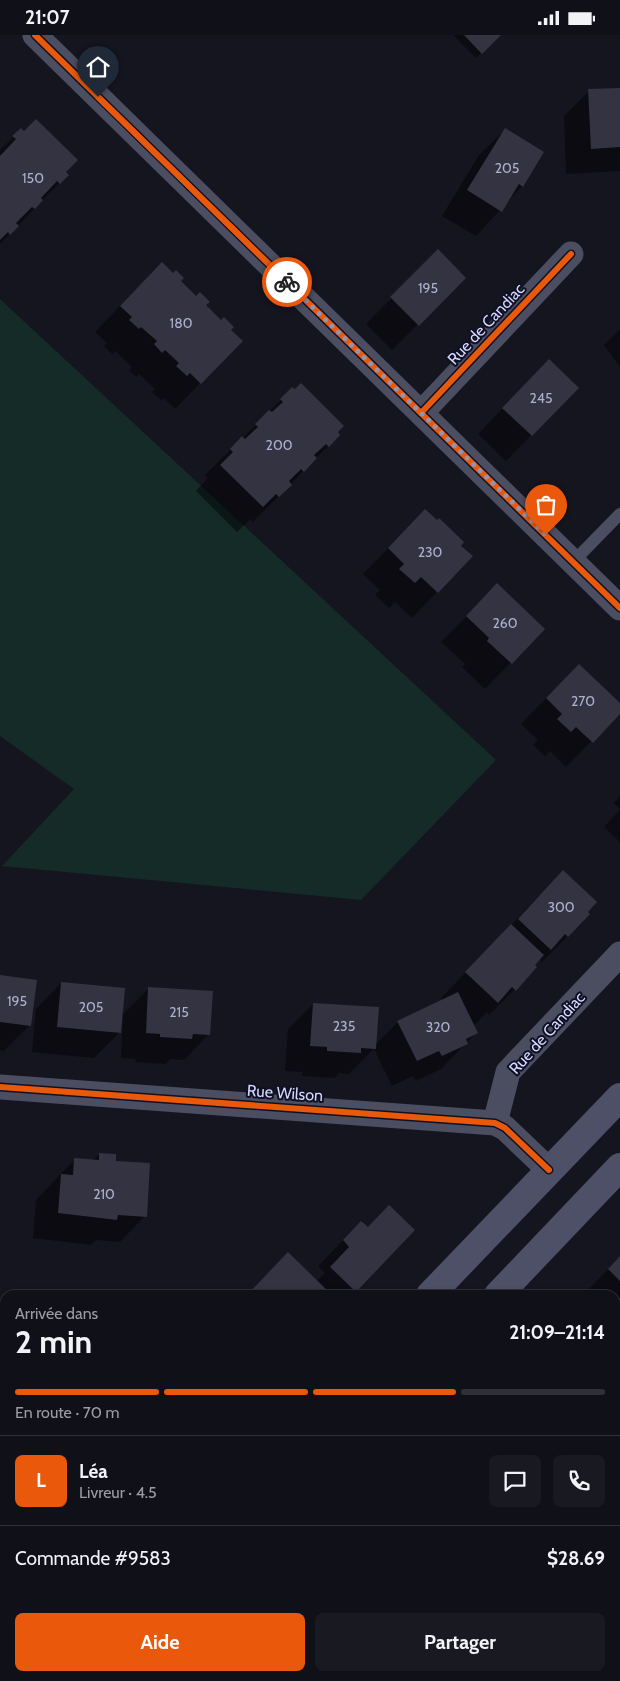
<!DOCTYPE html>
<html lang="fr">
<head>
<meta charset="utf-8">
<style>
	:root { --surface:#101018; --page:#191921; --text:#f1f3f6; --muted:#9c9da2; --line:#303037; --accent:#ea580c }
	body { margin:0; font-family:Cabin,sans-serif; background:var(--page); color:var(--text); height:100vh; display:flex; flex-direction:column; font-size:19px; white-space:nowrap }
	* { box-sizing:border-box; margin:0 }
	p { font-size:16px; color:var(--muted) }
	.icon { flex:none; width:28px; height:28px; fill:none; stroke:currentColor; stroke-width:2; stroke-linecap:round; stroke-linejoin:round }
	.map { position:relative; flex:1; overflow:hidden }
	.sheet { position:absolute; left:0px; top:1255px; width:620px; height:391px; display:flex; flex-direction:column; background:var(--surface); border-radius:15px 15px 0 0; box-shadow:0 1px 4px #0004,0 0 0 1px var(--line) }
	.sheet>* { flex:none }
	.pin { position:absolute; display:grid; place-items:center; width:42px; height:42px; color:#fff; margin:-51px -21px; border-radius:50% 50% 50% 0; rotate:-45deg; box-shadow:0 0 5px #0007 }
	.pin .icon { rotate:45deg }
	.courier { position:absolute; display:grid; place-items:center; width:50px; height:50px; margin:-25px; border:4px solid #ea580c; border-radius:50%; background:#fff; color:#222; box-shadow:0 1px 6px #0007 }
	.head em { font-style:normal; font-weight:700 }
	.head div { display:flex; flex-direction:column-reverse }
	.head { display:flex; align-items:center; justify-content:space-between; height:85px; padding:0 15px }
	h1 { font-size:32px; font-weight:700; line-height:38px }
	.bar { display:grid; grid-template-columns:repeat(4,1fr); gap:8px 5px; align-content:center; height:60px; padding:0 15px }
	.bar i { height:6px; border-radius:4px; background:var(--line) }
	.bar .active { background:var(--accent) }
	.bar p { grid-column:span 4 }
	.line { display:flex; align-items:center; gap:12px; padding:0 15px; border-top:1px solid var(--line) }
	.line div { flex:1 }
	.round { display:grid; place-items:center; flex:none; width:52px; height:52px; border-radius:8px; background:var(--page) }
	.cta { display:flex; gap:10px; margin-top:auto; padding:10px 15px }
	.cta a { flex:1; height:58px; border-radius:8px; background:var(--accent); color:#fff; font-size:20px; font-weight:700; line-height:58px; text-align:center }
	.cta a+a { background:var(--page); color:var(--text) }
	.status { display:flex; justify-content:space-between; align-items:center; height:35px; padding:0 25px; background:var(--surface); direction:ltr }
	.status svg { height:14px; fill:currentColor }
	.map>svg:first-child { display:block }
	.green { fill:#142b28 }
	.shadow { fill:#0007 }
	.building { fill:#333342 }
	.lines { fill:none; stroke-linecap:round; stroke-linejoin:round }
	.service { stroke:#4b4d60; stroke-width:12 }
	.minor { stroke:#4b4d60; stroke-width:25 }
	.secondary { stroke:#4d5066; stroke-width:28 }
	.cycleway-casing { stroke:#101025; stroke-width:9 }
	.cycleway { stroke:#e8590c; stroke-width:6 }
	.done { stroke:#9294b0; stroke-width:5; stroke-dasharray:0 9 }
	.route { stroke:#ea580c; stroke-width:6 }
	.labels { text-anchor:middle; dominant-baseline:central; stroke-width:4; stroke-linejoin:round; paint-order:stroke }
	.number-label { font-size:14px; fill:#adb0ce }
	.street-label { font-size:16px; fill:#d6d9fd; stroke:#101025 }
</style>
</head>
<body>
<div class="status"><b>21:07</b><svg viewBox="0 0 49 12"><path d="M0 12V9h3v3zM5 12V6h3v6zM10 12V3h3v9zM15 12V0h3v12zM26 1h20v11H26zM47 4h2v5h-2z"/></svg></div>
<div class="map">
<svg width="620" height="1646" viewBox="0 0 620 1646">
	<rect width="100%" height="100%" fill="#151520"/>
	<g class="green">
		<path d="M0,264L496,725L361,865L2,831L74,754L0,701Z"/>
		<path d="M341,1641H547L543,1646H338Z"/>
	</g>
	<g class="shadow">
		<path d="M453,0H499L476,23Z"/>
		<path d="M620,54V136L566,139L564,81L589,56Z"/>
		<path d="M21,95L67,140L0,209V115Z"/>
		<path d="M505,95L542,117L522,151L476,201L442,181L479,120Z"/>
		<path d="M438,216L464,243L392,315L366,289Z"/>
		<path d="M180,247L241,306L175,374L164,363L161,365L152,357L155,354L139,339L136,342L129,335L132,332L115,316L112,319L104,311L107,308L95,297L136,254Z"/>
		<path d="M620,294V332L604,310Z"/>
		<path d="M524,351L577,353L506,426L478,399Z"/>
		<path d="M292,354L339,400L253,487L250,484L237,497L196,456L208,443L205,440Z"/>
		<path d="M425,476L471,521L412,583L395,567L389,573L375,560L380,555L363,539Z"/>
		<path d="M472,576L543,594L485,654L462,632L465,629L441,607Z"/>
		<path d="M553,656L620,670V677L566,732L550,716L545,721L533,710L538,705L521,689Z"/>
		<path d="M620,761V774L614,768Z"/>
		<path d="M620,775V807L604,792Z"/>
		<path d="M538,862L568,901L542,927L540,924L533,930L536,933L489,980L487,977L473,991L476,998L441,1034L416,1046L413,1041L392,1051L374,1014L349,1039L339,1038L335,1043L302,1041L303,1037L285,1036L288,994L313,969L375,1010L398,987L443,965L441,963Z"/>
		<path d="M0,942L30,990L4,1016L0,1015Z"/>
		<path d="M61,948L121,981L149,953L209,999L184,1025L170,1024L166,1029L136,1027L135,1024L121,1023L123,982H121L120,997L94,1023L32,1017L36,974Z"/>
		<path d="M99,1119L114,1127L145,1181L120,1207L96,1205L91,1210L33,1203L36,1165L75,1124L93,1126Z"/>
		<path d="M361,1187L367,1193L413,1195L350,1260H247L317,1246L325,1238L318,1231Z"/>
		<path d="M620,1222V1296L618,1294L615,1297V1260H583Z"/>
		<path d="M0,1371L5,1373V1509L0,1507Z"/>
		<path d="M0,1611L4,1615L0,1620Z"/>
		<path d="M244,1641H306L302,1646H246Z"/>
	</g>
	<g class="building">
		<path d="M464,0H501L482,19Z"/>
		<path d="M620,53V112L591,114L588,54Z"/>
		<path d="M36,84L78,125L66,137L69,140L60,149L57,146L41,163L43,165L35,174L32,172L16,188L19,191L10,200L8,197L0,205V121L16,104L12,101L21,93L24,96Z"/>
		<path d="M505,93L544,117L523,152L519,149L502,177L467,155Z"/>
		<path d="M438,214L466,243L419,291L390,262Z"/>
		<path d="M162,227L173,238L176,235L184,243L181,246L196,261L200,257L210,267L206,270L221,285L224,282L234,292L231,295L243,306L201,349L190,338L187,341L176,331L179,328L165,315L162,318L154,309L157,306L141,292L139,294L129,285L132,282L120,271Z"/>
		<path d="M549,324L579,353L532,401L502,373Z"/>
		<path d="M301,348L344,391L338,397L340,400L329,412L326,409L314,420L317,423L304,437L301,434L289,446L292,450L279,462L276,459L263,472L220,430L233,417L230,414L242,401L245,404L258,392L255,389L269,375L272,377L283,367L280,364L292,352L295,354Z"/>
		<path d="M425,474L437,485L439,483L464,507L461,511L473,521L438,558L421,542L415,548L399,534L404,529L388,513Z"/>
		<path d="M497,548L545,594L512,629L487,606L489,603L466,581Z"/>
		<path d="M579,629L620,668V679L593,708L576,692L571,697L557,684L562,679L546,663Z"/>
		<path d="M563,835L597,867L588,877L590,879L568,902L565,899L551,915L518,884Z"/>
		<path d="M511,889L544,920L535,930L537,932L516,956L512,952L498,968L465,937Z"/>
		<path d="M0,940L37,945L31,991L0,987Z"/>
		<path d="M61,947L125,953L121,998L57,992Z"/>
		<path d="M148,952L213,956L210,1000L193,999L192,1004L160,1002V999L146,998Z"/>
		<path d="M458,957L478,998L466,1004L468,1009L442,1021L439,1016L417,1026L397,986Z"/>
		<path d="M313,968L379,972L376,1014L361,1013V1018L327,1016V1012L310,1011Z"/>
		<path d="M99,1118L116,1119V1126L150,1128L147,1182L118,1180L117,1185L58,1178L61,1139L73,1140L74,1123L99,1125Z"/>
		<path d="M389,1170L415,1195L356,1257L330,1232L349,1212L343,1205L361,1186L368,1192Z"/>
		<path d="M288,1217L332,1260H247Z"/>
		<path d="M620,1221V1246L608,1234Z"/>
		<path d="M615,1280L620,1285V1293L615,1298Z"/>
		<path d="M0,1369L5,1372V1472L0,1469Z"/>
		<path d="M615,1478L620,1483V1495L615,1501Z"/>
		<path d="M264,1641H297L292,1646H269Z"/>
	</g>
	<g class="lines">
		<path class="service" d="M573,527L620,479"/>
		<g class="minor">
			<path d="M35,0L620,573"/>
			<path d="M421,378L571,219"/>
			<path d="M0,1052L495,1088L505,1093L549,1135"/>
			<path d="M495,1088L508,1037L620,919"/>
			<path d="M615,1599L620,1594"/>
			<path d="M615,1621L620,1625"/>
			<path d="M570,1646L574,1641"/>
		</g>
		<g class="secondary">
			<path d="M430,1260L620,1062"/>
			<path d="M498,1260L620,1132"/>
			<path d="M59,1646L64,1641"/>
			<path d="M130,1646L135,1641"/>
		</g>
		<g class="cycleway-casing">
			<g id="cycleway">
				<path d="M35,0L620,573"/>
				<path d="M421,378L571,219"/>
				<path d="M0,1052L495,1088L505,1093L549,1135"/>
			</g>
		</g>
		<use href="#cycleway" class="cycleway"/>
	</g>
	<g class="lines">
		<path class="done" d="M287,247L546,500"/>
		<path class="route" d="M98,62L287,247"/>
	</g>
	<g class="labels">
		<g class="number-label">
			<text x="507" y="133">205</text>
			<text x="33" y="143">150</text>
			<text x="428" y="253">195</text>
			<text x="181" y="288">180</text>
			<text x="541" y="363">245</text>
			<text x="279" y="410">200</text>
			<text x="430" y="517">230</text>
			<text x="505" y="588">260</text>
			<text x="583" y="666">270</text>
			<text x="561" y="872">300</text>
			<text x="17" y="966">195</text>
			<text x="91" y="972">205</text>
			<text x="179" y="977">215</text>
			<text x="344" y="991">235</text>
			<text x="438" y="992">320</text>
			<text x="104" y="1159">210</text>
		</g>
		<g class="street-label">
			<text transform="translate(486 289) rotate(-47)">Rue de Candiac</text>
			<text transform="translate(547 998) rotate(-48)">Rue de Candiac</text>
			<text transform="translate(285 1058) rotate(4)">Rue Wilson</text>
		</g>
	</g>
</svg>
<div class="pin" style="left:546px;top:500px;background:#ea580c"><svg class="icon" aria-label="bag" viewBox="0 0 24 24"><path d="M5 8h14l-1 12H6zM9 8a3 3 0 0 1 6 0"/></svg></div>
<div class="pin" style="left:98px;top:62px;background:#1f2937"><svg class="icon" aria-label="home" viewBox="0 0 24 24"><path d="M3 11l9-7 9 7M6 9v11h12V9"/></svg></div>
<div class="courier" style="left:287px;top:247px"><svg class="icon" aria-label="bike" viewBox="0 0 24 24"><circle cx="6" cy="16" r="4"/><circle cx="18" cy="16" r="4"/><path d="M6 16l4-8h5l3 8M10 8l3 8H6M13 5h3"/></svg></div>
<section class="sheet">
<div class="head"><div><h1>2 min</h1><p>Arrivée dans</p></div><em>21:09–21:14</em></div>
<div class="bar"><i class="active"></i><i class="active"></i><i class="active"></i><i></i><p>En route · 70 m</p></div>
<div class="line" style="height:90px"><b class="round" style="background:var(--accent);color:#fff">L</b><div><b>Léa</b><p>Livreur · 4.5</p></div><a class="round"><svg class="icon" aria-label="chat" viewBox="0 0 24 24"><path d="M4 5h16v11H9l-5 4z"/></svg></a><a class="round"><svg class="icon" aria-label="phone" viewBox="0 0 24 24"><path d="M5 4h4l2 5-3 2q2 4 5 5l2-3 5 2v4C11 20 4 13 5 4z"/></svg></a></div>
<div class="line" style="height:65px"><div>Commande #9583</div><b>$28.69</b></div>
<div class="cta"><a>Aide</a><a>Partager</a></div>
</section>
</div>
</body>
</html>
